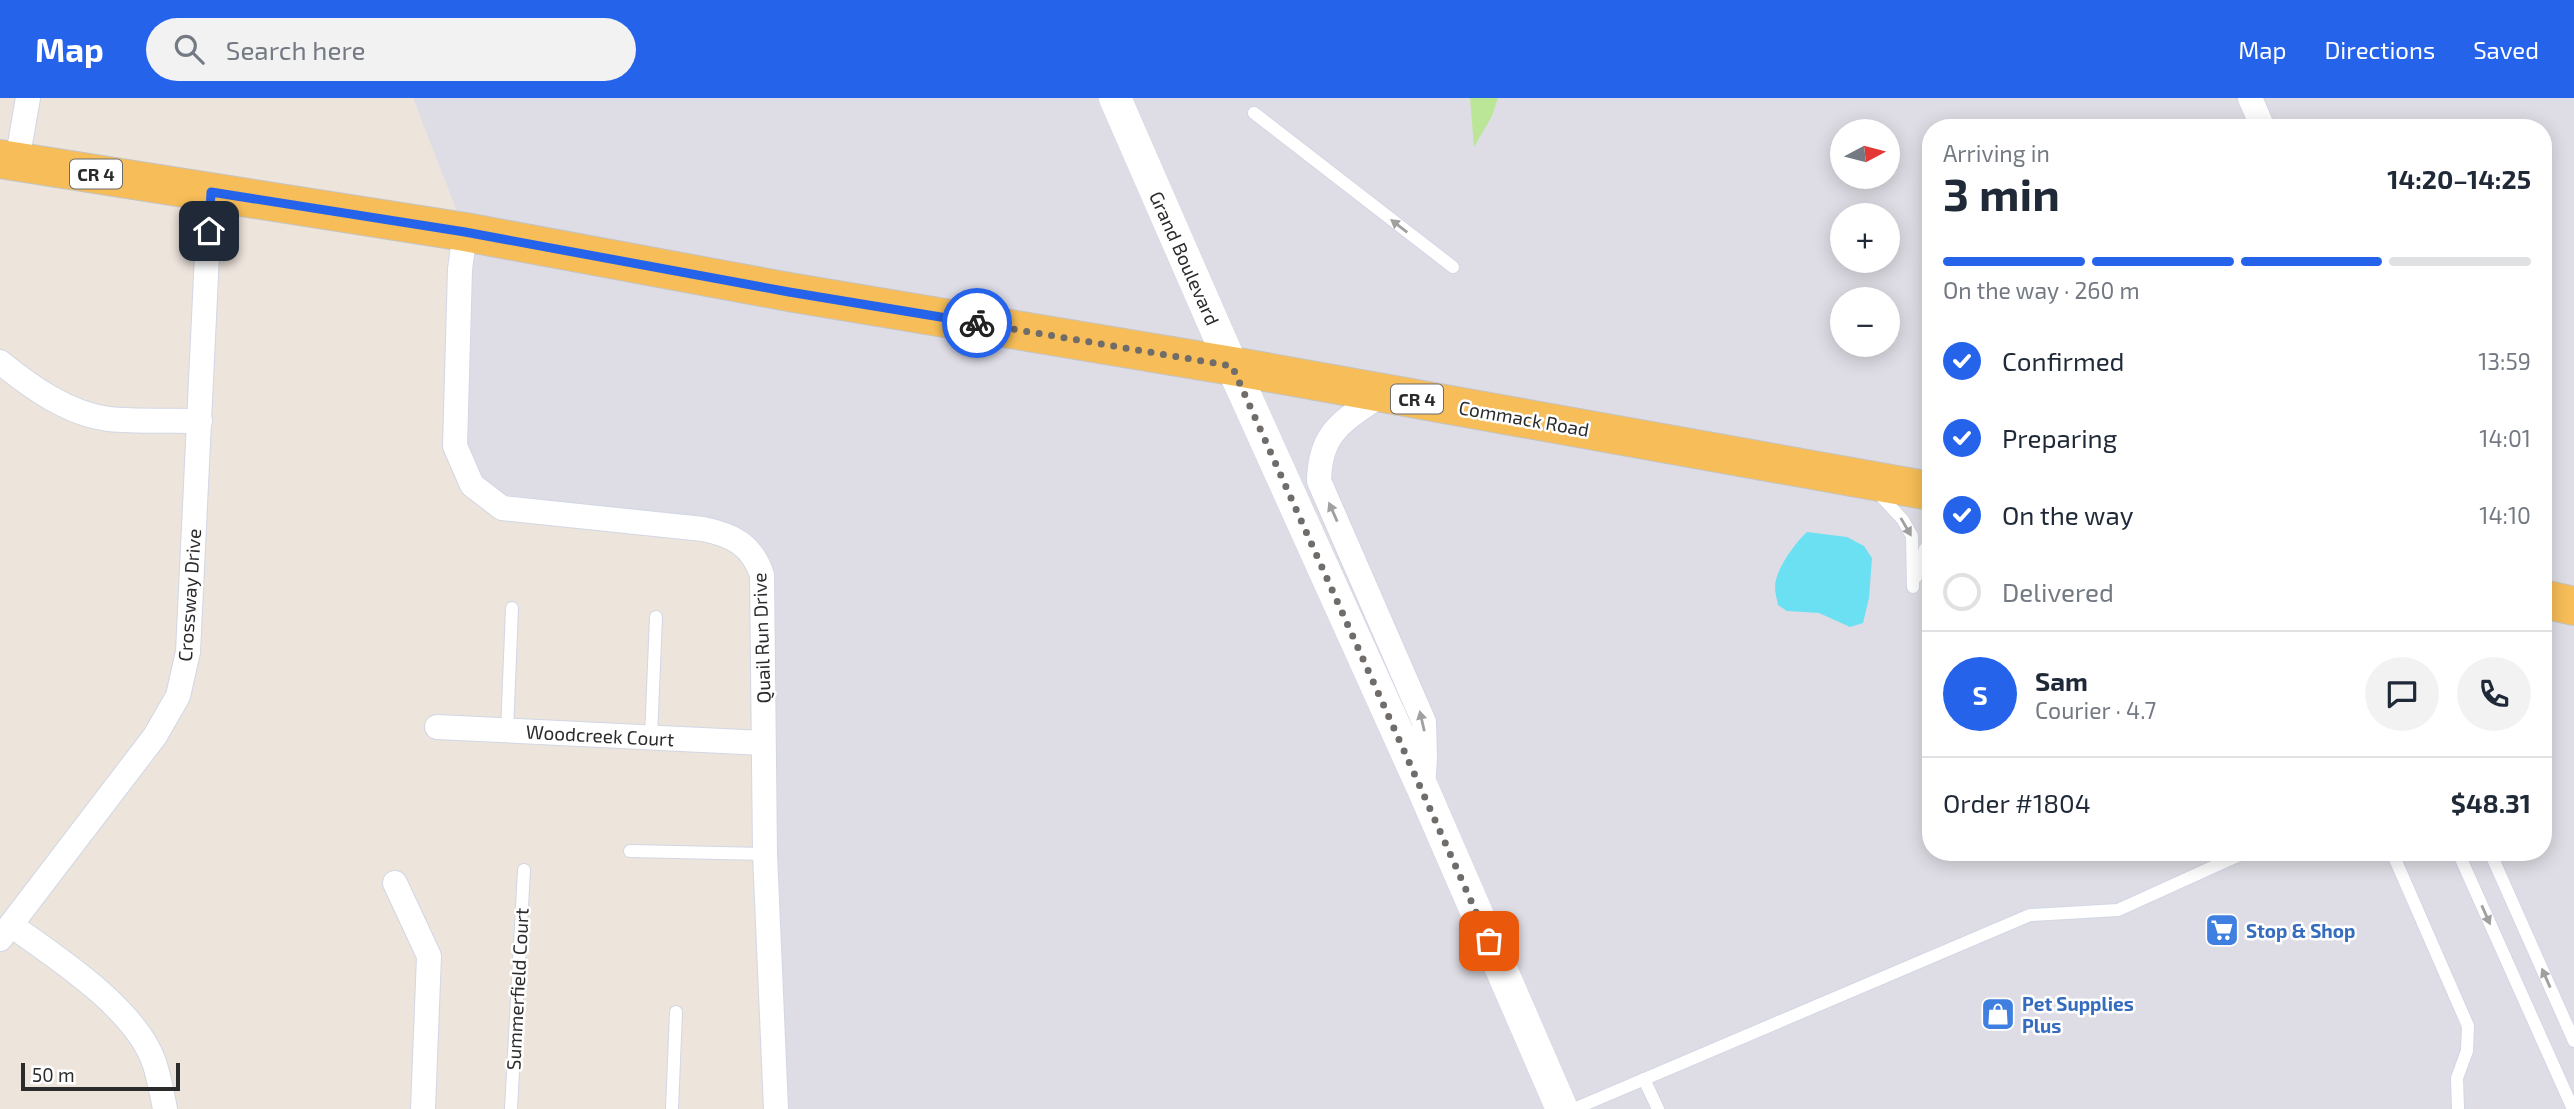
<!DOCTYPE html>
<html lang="en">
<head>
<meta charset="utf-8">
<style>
	:root { --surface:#fff; --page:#f2f2f3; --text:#1f2937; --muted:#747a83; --line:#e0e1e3; --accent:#2563eb }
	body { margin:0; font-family:"Exo 2",sans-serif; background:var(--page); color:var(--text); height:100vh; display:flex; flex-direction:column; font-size:26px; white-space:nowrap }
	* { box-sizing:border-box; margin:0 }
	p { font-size:23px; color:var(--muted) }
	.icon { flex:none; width:38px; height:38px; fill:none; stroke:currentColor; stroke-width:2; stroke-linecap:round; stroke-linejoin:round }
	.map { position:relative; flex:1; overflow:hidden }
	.details { position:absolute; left:1922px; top:21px; width:630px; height:742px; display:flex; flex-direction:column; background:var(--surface); border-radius:28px; box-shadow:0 4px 18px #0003 }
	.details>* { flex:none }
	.needle { width:46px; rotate:83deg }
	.buttons { position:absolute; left:1830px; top:21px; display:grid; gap:14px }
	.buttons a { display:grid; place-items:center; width:70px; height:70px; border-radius:50%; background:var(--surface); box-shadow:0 4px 18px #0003; font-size:35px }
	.scale { position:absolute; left:21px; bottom:18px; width:159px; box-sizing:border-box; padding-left:7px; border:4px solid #2b2b2b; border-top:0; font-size:19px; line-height:24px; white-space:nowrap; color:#2b2b2b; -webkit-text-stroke:5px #fff; paint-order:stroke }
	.pin { position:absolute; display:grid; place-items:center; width:60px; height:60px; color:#fff; margin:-30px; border-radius:14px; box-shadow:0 4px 10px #0006 }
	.courier { position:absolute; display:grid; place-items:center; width:70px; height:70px; margin:-35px; border:5px solid #2563eb; border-radius:50%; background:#fff; color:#222; box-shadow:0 2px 9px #0007 }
	.summary em { font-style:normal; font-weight:700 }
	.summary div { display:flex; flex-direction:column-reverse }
	.summary { display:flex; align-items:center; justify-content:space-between; height:119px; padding:0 21px }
	h1 { font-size:46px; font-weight:700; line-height:52px }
	.bar { display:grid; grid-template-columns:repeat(4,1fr); gap:10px 7px; align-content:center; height:84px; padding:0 21px }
	.bar i { height:9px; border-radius:5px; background:var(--line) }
	.bar .selected { background:var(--accent) }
	.bar p { grid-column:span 4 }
	.line { display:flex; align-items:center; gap:18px; padding:0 21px; border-top:2px solid var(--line) }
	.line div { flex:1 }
	.round { display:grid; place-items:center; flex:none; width:74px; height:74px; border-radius:37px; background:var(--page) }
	ol { padding:0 21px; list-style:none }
	li { display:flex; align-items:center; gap:21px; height:77px }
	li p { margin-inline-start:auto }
	li .icon { padding:7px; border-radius:50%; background:var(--accent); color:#fff; stroke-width:4 }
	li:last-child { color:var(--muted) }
	li i { width:38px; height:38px; border:4px solid var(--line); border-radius:50% }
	header { display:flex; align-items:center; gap:42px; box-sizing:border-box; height:98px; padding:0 35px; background:var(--accent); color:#fff }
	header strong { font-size:33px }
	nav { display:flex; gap:38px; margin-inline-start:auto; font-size:24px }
	.search { width:490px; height:63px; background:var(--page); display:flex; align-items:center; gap:18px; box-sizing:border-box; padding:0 24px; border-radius:38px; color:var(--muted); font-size:26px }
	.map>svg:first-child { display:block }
	.industrial { fill:#dedde5; fill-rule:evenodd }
	.green { fill:#bce697 }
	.water { fill:#6be0f3 }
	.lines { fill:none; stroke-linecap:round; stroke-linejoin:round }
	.service-casing { stroke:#d1d7e4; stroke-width:14 }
	.minor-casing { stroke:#d1d7e4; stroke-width:26 }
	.tertiary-casing { stroke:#d1d7e4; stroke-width:33 }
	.primary-casing { stroke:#c4c4c4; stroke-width:40 }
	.service { stroke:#fff; stroke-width:12 }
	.minor { stroke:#fff; stroke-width:24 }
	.tertiary { stroke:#fff; stroke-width:32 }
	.primary { stroke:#f6bd58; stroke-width:38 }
	.oneway { fill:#a0a0a0 }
	.done { stroke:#6f6c69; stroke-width:7; stroke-dasharray:0 12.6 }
	.route { stroke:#2563eb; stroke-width:9 }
	.labels { text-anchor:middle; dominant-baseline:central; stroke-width:5; stroke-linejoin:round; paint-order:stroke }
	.shield { fill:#fff; stroke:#6b6b6b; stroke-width:2 }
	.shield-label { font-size:18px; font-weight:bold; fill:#2b2b2b }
	.street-label { font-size:19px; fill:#2b2b2b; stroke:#fff }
	.shop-label { font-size:19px; font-weight:bold; fill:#366cbe; stroke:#fff; text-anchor:start }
</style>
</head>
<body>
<header>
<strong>Map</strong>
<div class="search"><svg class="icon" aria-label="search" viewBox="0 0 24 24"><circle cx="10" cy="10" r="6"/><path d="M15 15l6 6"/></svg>Search here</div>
<nav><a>Map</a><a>Directions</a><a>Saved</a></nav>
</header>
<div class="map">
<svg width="2574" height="1011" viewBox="0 0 2574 1011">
	<rect width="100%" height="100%" fill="#ede4dc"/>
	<path class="industrial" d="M413,0H2574V1011H776L762,477L741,446L502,410L455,348L465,134ZM1930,30H2543V754H1930ZM1843,33H1888V79H1843ZM1843,117H1888V163H1843ZM1843,201H1888V247H1843Z"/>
	<path class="green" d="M1470,0H1498L1492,18L1474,49Z"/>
	<path class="water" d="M1807,434L1847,439L1864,448L1872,460L1869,500L1863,525L1850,529L1819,515L1787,513L1778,507C1777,501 1775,495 1775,489C1775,472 1795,445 1807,434Z"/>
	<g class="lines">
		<g class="service-casing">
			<g id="service">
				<path d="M1254,15L1453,169"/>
				<path d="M1878,395L1903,422L1912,438L1913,489"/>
				<path d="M1916,479L1925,451L1930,445"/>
				<path d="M507,633L512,510"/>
				<path d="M651,639L656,519"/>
				<path d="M630,753L765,756"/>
				<path d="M2392,754L2468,928L2467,953L2457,980L2458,1011"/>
				<path d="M2458,754L2573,1011"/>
				<path d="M2490,754L2574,943"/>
				<path d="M1644,981L1658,1011"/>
				<path d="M511,1011L524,772"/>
				<path d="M672,1011L676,914"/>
				<path d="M1574,1011L2030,817L2118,812L2246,754"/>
			</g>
		</g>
		<g class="minor-casing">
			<g id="minor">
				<path d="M2250,0L2263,30"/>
				<path d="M17,63L28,0"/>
				<path d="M465,134L460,171L455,348L472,387L502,410L703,431C733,437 752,447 762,477L765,756L776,1011"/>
				<path d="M0,264C31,289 68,316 109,321C138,324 170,322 200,323"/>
				<path d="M1383,295C1345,323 1320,331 1319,383L1424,624L1425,660L1423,690"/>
				<path d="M437,629L763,645"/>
				<path d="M395,785L429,858L423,1011"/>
				<path d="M11,827C56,859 135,910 154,964C159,979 162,995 165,1011"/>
				<path d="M0,841L155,638L178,598L188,554L210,94"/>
			</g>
		</g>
		<g class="tertiary-casing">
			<path id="tertiary" d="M1115,0L1232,268L1423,691L1562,1011"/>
		</g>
		<g class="primary-casing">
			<g id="primary">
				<path d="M0,61L465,134L789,194L1232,268L1930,393"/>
				<path d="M2543,501L2574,508"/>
			</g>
		</g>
		<use href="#service" class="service"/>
		<use href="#minor" class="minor"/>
		<use href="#tertiary" class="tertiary"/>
		<use href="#primary" class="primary"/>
	</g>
	<defs><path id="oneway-solid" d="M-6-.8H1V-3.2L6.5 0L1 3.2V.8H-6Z" transform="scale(1.75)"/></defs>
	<g class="oneway">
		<use href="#oneway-solid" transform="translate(1399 128) rotate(-142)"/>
		<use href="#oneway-solid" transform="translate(1333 414) rotate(-114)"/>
		<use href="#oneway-solid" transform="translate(1906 429) rotate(60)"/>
		<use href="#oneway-solid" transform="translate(1422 623) rotate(-103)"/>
		<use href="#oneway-solid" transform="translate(2486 817) rotate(66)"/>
		<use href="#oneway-solid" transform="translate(2546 880) rotate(-114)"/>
	</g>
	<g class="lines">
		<path class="done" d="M977,225L1232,268L1489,843"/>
		<path class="route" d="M209,133L211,94L465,134L789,194L977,225"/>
	</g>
	<defs>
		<g id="supermarket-square" transform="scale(1.75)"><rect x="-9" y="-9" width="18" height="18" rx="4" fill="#3f7fe0" stroke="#fff"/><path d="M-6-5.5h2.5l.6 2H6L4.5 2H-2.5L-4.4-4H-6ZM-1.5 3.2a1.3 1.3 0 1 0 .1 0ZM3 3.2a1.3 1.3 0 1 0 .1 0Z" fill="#fff"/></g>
		<g id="shop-square" transform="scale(1.75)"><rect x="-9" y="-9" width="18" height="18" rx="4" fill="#3f7fe0" stroke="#fff"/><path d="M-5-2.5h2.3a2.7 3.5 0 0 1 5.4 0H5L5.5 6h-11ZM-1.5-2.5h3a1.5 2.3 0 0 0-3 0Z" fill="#fff"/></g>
	</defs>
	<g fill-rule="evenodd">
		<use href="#supermarket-square" x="2222" y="832"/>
		<use href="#shop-square" x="1998" y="916"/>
	</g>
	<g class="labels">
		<g class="shield">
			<rect x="70" y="61.5" width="52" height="29" rx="5"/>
			<rect x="1391" y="286.5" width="52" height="29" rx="5"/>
		</g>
		<g class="shield-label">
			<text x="96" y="76">CR 4</text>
			<text x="1417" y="301">CR 4</text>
		</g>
		<g class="street-label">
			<text transform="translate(1185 160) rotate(66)">Grand Boulevard</text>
			<text transform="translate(1524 320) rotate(10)">Commack Road</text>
			<text transform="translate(189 497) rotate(-86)">Crossway Drive</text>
			<text transform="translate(761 540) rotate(-92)">Quail Run Drive</text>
			<text transform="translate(600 637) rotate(3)">Woodcreek Court</text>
			<text transform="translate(517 891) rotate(-87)">Summerfield Court</text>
		</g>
		<g class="shop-label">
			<text x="2246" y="832">Stop &amp; Shop</text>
			<text x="2022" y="905">Pet Supplies<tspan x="2022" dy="22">Plus</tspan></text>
		</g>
	</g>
</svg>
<div class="buttons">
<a><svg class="needle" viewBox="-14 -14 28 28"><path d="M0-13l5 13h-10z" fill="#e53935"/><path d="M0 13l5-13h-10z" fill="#747a83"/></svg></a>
<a>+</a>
<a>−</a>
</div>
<div class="scale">50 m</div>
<div class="pin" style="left:1489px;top:843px;background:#ea580c"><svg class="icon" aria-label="bag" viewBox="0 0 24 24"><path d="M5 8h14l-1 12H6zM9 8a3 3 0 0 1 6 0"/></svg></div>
<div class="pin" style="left:209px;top:133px;background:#1f2937"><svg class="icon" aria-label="home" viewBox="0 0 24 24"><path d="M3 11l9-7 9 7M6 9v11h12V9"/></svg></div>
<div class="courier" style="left:977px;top:225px"><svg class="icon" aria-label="bike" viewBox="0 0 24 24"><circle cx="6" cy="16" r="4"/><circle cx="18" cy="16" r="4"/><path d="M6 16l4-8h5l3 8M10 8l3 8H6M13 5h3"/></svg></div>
<section class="details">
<div class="summary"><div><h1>3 min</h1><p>Arriving in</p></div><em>14:20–14:25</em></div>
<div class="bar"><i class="selected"></i><i class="selected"></i><i class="selected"></i><i></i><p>On the way · 260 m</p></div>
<ol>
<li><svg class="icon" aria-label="check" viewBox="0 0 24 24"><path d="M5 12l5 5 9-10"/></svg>Confirmed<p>13:59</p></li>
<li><svg class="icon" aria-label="check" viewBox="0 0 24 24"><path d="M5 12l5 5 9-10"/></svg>Preparing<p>14:01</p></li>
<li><svg class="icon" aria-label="check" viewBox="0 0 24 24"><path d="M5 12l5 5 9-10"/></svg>On the way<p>14:10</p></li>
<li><i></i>Delivered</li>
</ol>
<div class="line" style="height:126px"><b class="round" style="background:var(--accent);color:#fff">S</b><div><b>Sam</b><p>Courier · 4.7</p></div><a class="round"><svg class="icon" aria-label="chat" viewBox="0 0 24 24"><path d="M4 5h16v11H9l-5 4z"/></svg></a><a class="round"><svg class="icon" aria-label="phone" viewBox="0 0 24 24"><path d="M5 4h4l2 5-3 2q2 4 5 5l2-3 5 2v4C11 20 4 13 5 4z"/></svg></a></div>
<div class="line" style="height:91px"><div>Order #1804</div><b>$48.31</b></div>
</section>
</div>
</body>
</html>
